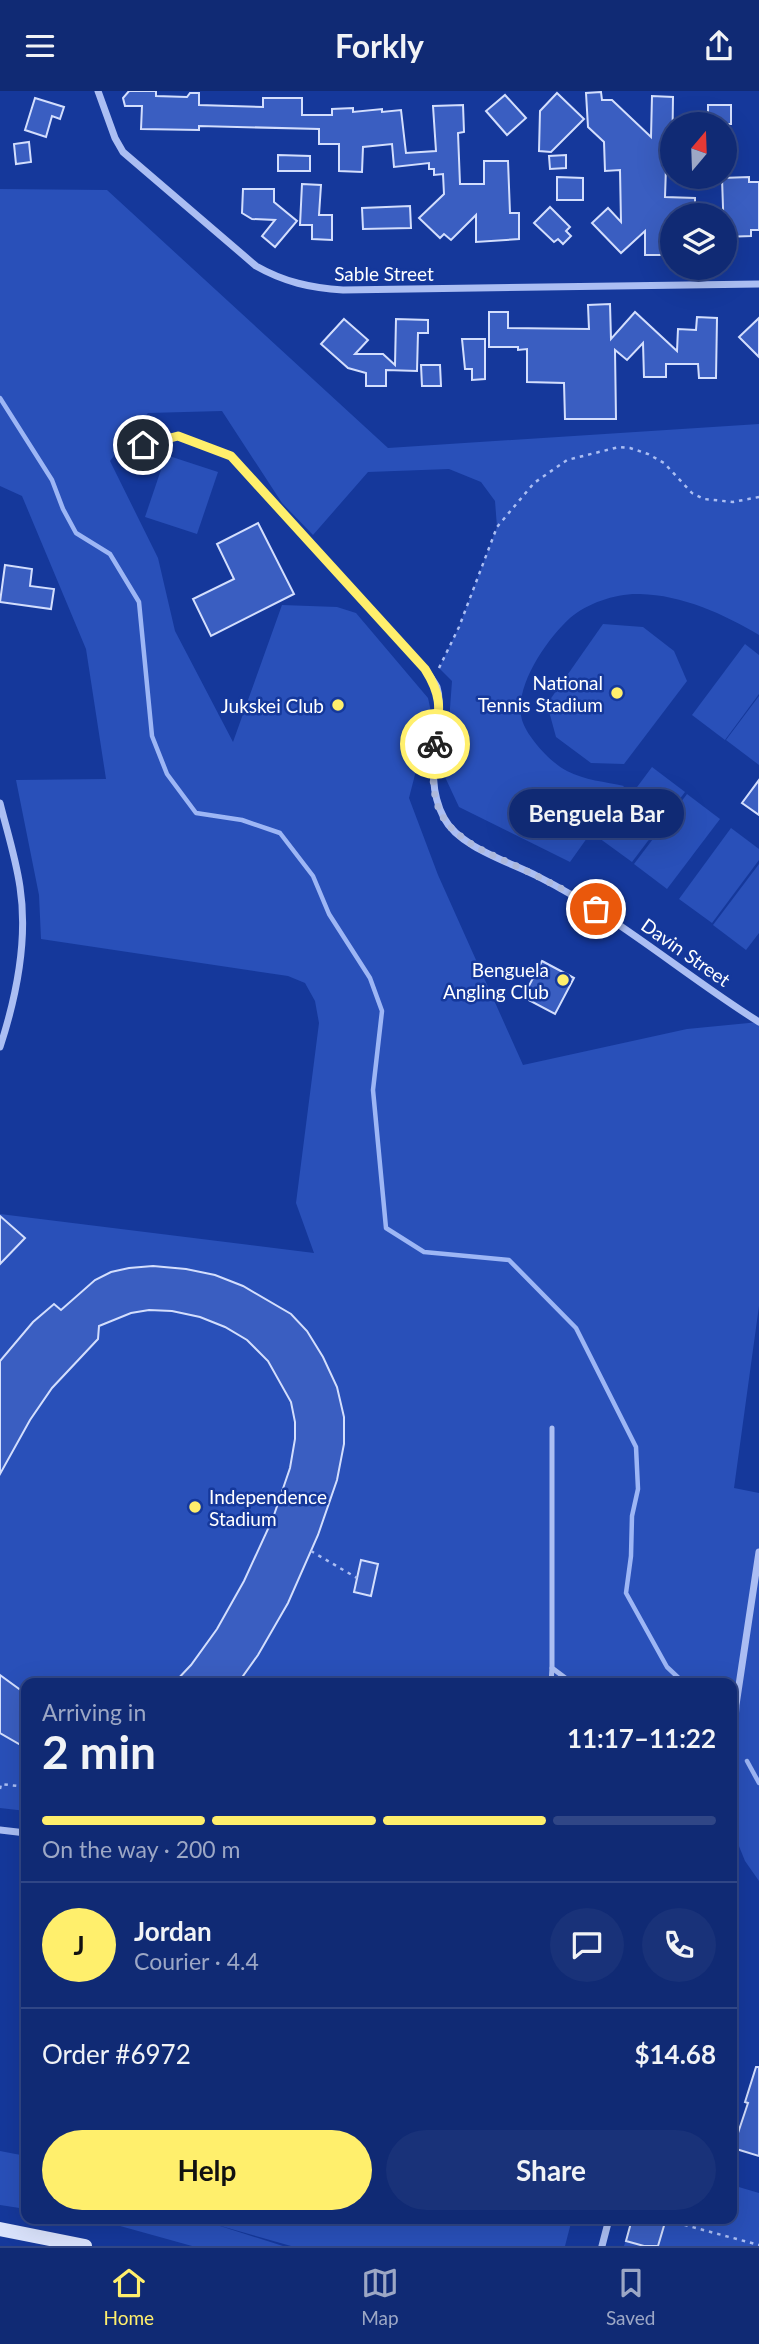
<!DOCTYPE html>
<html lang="en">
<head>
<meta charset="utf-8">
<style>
	:root { --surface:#102a74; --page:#193279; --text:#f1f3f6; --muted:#9ca7c5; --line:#304686; --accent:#ffef6c }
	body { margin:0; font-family:Lato,sans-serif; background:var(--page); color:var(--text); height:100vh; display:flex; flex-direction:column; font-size:26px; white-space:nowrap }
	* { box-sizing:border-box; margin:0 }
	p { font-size:23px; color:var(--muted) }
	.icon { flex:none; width:38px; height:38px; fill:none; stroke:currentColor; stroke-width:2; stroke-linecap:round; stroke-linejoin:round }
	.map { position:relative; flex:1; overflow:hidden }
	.panel { position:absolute; left:21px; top:1587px; width:716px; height:546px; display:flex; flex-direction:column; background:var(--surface); border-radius:14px; box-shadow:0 7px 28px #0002,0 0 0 2px var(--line) }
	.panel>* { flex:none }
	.needle { width:46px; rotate:19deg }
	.tools { position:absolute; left:660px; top:21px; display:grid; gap:14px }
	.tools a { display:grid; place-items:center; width:77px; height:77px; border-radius:50%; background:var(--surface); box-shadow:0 7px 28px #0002,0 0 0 2px var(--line); font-size:35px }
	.pin { position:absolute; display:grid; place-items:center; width:60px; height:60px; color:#fff; margin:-30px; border:4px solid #fff; border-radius:50%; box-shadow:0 2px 7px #0007 }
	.courier { position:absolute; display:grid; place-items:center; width:70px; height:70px; margin:-35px; border:5px solid #ffef6c; border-radius:50%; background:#fff; color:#222; box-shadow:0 2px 9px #0007 }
	.bubble { position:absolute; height:49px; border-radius:24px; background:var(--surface); box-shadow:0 7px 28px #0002,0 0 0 2px var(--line); font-size:23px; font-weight:700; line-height:49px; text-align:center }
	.overview em { font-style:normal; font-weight:700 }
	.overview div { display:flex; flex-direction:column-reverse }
	.overview { display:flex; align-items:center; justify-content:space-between; height:119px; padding:0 21px }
	h1 { font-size:46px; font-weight:700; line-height:52px }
	.bar { display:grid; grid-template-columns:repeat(4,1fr); gap:10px 7px; align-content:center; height:84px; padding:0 21px }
	.bar i { height:9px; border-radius:5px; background:var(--line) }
	.bar .selected { background:var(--accent) }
	.bar p { grid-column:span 4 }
	.line { display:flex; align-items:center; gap:18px; padding:0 21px; border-top:2px solid var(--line) }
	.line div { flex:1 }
	.round { display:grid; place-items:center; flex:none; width:74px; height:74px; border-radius:37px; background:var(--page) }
	.primary-button { display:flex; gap:14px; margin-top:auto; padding:14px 21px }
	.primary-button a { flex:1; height:80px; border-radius:42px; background:var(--accent); color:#111; font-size:28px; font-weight:700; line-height:80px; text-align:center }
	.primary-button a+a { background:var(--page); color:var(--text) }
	header { display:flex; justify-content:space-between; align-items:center; height:91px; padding:0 21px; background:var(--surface); font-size:32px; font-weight:700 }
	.tabs { display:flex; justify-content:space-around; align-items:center; height:98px; border-top:2px solid var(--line); background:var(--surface); font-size:19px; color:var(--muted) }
	.tabs a { display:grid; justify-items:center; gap:4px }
	.tabs .selected { color:var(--accent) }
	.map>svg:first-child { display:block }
	.green { fill:#2950b9 }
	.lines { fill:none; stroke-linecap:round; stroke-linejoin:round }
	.stream { stroke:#9db6f5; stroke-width:4.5 }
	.building { fill:#3a5ec1; stroke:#d3defd; stroke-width:2 }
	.path { stroke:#abbef3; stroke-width:2.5; stroke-dasharray:3.5 5; stroke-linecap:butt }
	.service { stroke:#abbef3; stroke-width:5 }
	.minor { stroke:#abbef3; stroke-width:7 }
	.secondary { stroke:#dae3fc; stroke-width:14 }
	.done { stroke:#adb9dc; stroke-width:7; stroke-dasharray:0 12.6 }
	.route { stroke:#ffef6c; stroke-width:9 }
	.poi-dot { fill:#ffef6c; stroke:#15389b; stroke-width:2.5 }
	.labels { text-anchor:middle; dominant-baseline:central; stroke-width:5; stroke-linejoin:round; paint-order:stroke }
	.street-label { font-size:19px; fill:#fff; stroke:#15389b }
	.poi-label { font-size:19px; fill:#fff; stroke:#15389b; text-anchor:end }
</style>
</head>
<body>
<header><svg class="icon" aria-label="menu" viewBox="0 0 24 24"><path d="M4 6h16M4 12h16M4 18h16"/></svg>Forkly<svg class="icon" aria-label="share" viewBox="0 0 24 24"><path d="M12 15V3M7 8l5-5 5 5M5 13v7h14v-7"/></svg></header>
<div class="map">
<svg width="759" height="2155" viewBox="0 0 759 2155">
	<rect width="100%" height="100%" fill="#15389b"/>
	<g class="green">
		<path d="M0,98L107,99L388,357L759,333V544C724,523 682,504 640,503C617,502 587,512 570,527C547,548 513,596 522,629C527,646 551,672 567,680C584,689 606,691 624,695L570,771L459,716L445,686L452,590L439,577L459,536L497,436L495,410L481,391L449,378L368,381L313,444L282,412L222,320L148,322L110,370L158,467L175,540L233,651L282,514L337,516L356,522L428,607L431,621L409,707L438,784L523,974L687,938L759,931V1215L734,1397L759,1402V1790L745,1770L732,1738V1592H26V1720L0,1717V1123L314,1162L296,1112L319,932L315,910L305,892L288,885L41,848L39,804L16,689L106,688L86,558L22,405L0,395Z"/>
		<path d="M166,364L218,381L197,443L145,426Z"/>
		<path d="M603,533L643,536L674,560L687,590L624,673L591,672L556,646L547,613Z"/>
		<path d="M745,553L759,564V603L725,649L692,624Z"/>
		<path d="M759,605V674L726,649Z"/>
		<path d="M652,676L685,701L632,771L599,747Z"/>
		<path d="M687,703L720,728L667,798L634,773Z"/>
		<path d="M731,737L759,758V769L712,832L679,808Z"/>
		<path d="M759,773V842L746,859L713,834Z"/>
		<path d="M0,2060L26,2065V2118L0,2114Z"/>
		<path d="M732,2094L759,2102V2155H624L632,2128H732Z"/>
		<path d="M95,2128H572L565,2155H291L214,2133L283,2155H192Z"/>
	</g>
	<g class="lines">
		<g class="stream">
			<path d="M0,307L52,389L63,418L76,442L110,463L139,511L152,645L167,683L196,722L242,729L280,742L313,785L329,823L370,887L382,920L373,999L386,1137L424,1161L509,1169L576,1237L636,1356L638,1398L632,1425L631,1465L626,1502L667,1576L684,1592"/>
			<path d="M747,1670L759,1692"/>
		</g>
	</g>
	<g class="building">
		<path d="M129,0H156V5L187,6L190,2H199V14L263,16V7H302V24H332V18L353,17V21L382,18V21L401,19L406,62L436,60L433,15L463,14L464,41L458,42L460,93H484V70H508L510,122H519V148L476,151V124L451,149L444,143L440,147L419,127L444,103L443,83L434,84V78H429V72L394,76L392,53L363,56L362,81L339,80V53H319V38L199,35V39L141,38L142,15H125L123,7Z"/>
		<path d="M601,1L602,9H612L651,46L652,5L673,6L672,76H666L665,106L695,107V124H672V132H664V164H645V140L621,162L592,132L608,117L621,131L620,79L605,80L604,51L588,36L586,2Z"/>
		<path d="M557,2L584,28L551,61L539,60L540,20Z"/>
		<path d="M505,4L526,27L507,44L486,20Z"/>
		<path d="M35,7L64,16L60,28L52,25L46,46L25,39Z"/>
		<rect x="708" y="14" width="23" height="19"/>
		<path d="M29,51L31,71L16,73L14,53Z"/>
		<path d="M278,64L310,65V80H278Z"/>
		<path d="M566,64V77L550,78L549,65Z"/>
		<path d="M557,86L583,87V109H557Z"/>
		<path d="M749,86V91H759V139H751V145L724,146L722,87Z"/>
		<path d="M302,93L321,94L319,124H332V149L312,148V134H300Z"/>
		<path d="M243,98H274V111L297,130L275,156L262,145L275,129L252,128L242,122Z"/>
		<path d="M410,115L411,137L363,138L362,117Z"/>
		<path d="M550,116L570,136L566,140L571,145L563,153L558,148L554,151L534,132Z"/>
		<path d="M610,213L611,248L635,221L677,260L678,238L696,239L697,226L717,227L716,287H699L698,273H666V286H644L643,252L627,269L615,259L616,328H565L564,292L527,291V258L518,259V256H489V221H508V237L589,238L588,214Z"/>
		<path d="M759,227V266L739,246Z"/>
		<path d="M344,228L368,249L355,263H383L395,274L396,228L428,229V242H418L417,280L386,279V295H366V282L348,277L321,253Z"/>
		<path d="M462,248H485V288L472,289V278H465Z"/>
		<path d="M421,274H440L441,295H422Z"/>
		<path d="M258,432L294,503L211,545L193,508L234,488L217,453Z"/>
		<path d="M5,474L32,478L30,495L54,498L51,518L0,511Z"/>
		<path d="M759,689V724L742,712Z"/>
		<path d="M542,870L574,887L555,923L523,906Z"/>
		<path d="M0,1125L25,1147L0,1173Z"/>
		<path d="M153,1175L186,1178L215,1184L243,1195L291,1223L307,1240L323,1266L337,1296L344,1326V1353L337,1389L318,1444L288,1512L258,1564L238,1592H174L191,1574L217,1538L244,1490L273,1427L290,1377L295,1348V1331L291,1311L268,1270L247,1249L225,1236L200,1226L172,1220L149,1219L131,1222L99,1235L98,1248L52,1297L30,1329L0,1383V1270L33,1231L54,1213L61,1219L95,1189L111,1181L129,1177Z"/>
		<path d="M361,1469L378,1473L371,1505L354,1501Z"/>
		<path d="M0,1584L26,1603V1657L0,1642Z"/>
		<path d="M756,1976H759V2065L733,2057L748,2012L745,2011Z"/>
		<path d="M632,2128H666L658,2155H644L626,2150Z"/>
	</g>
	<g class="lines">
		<g class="path">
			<path d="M439,577L459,536L497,436L534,392L567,369L619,356L630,357L648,363L664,372L692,402L704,408L733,411L759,406"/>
			<path d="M311,1460L357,1487"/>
			<path d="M0,1698L1,1693L26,1696"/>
			<path d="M732,1996L734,1988"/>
			<path d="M682,2128L681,2133L759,2154"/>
		</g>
		<g class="service">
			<path d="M552,1337V1577L572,1592"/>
			<path d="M551,1592L552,1577"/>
		</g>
		<g class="minor">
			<path d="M98,0L115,47L123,61L256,175C284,191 311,197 343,199L759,193"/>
			<path d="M143,354L179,345L231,365L425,578C429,584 434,590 437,596C441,608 438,621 437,633C434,666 428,697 444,727C459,756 510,771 537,785C617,825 684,884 759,931"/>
			<path d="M0,712C7,740 16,768 20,796C28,848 16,907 0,956"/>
			<path d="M732,1677L736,1614L759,1461"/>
			<path d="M0,1739L26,1742"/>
			<path d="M602,2155L609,2128"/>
		</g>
		<path class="secondary" d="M0,2138L85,2155"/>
	</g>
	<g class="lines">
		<path class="done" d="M435,653C432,678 430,711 447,732C467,756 498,766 525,779C549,791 574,803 596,818"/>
		<path class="route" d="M143,354L178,345L231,365L425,578C444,608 439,620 435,653"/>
	</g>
	<g class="poi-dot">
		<circle cx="617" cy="602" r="7"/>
		<circle cx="338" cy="614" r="7"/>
		<circle cx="563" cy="889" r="7"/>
		<circle cx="195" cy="1416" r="7"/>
	</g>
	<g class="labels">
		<g class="street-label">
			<text x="384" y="182">Sable Street</text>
			<text transform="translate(686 861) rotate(35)">Davin Street</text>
		</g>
		<g class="poi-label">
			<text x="603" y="591">National<tspan x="603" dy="22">Tennis Stadium</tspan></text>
			<text x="324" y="614">Jukskei Club</text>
			<text x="549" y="878">Benguela<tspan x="549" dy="22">Angling Club</tspan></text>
			<text x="209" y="1405" text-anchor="start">Independence<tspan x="209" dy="22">Stadium</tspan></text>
		</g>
	</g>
</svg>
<div class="tools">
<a><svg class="needle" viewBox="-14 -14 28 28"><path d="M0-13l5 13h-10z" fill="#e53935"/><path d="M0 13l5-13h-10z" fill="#9ca7c5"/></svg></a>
<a><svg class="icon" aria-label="layers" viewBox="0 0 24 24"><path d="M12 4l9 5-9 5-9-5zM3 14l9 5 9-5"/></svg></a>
</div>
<div class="pin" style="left:596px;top:818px;background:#ea580c"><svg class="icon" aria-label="bag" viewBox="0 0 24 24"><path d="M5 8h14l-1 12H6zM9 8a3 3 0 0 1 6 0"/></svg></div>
<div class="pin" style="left:143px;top:354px;background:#1f2937"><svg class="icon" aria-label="home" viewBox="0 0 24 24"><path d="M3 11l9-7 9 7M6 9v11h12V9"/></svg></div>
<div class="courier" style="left:435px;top:653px"><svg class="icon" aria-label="bike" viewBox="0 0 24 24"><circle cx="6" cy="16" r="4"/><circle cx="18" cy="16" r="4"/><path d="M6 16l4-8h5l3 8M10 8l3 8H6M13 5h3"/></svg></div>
<div class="bubble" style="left:509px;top:698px;width:175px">Benguela Bar</div>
<section class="panel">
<div class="overview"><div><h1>2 min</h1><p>Arriving in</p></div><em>11:17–11:22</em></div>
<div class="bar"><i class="selected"></i><i class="selected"></i><i class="selected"></i><i></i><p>On the way · 200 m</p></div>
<div class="line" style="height:126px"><b class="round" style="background:var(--accent);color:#111">J</b><div><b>Jordan</b><p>Courier · 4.4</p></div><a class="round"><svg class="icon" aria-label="chat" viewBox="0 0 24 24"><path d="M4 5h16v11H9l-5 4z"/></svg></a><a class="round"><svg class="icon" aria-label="phone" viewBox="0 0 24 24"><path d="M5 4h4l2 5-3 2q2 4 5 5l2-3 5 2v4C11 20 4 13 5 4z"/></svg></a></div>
<div class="line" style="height:91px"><div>Order #6972</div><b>$14.68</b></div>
<div class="primary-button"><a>Help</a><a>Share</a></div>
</section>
</div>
<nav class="tabs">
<a class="selected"><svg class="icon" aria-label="home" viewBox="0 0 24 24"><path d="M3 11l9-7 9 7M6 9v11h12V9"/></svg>Home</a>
<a><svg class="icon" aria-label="map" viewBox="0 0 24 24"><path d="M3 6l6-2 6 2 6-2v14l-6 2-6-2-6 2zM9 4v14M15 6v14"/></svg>Map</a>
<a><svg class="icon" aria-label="saved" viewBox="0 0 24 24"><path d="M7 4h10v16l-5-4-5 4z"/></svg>Saved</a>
</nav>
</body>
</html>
